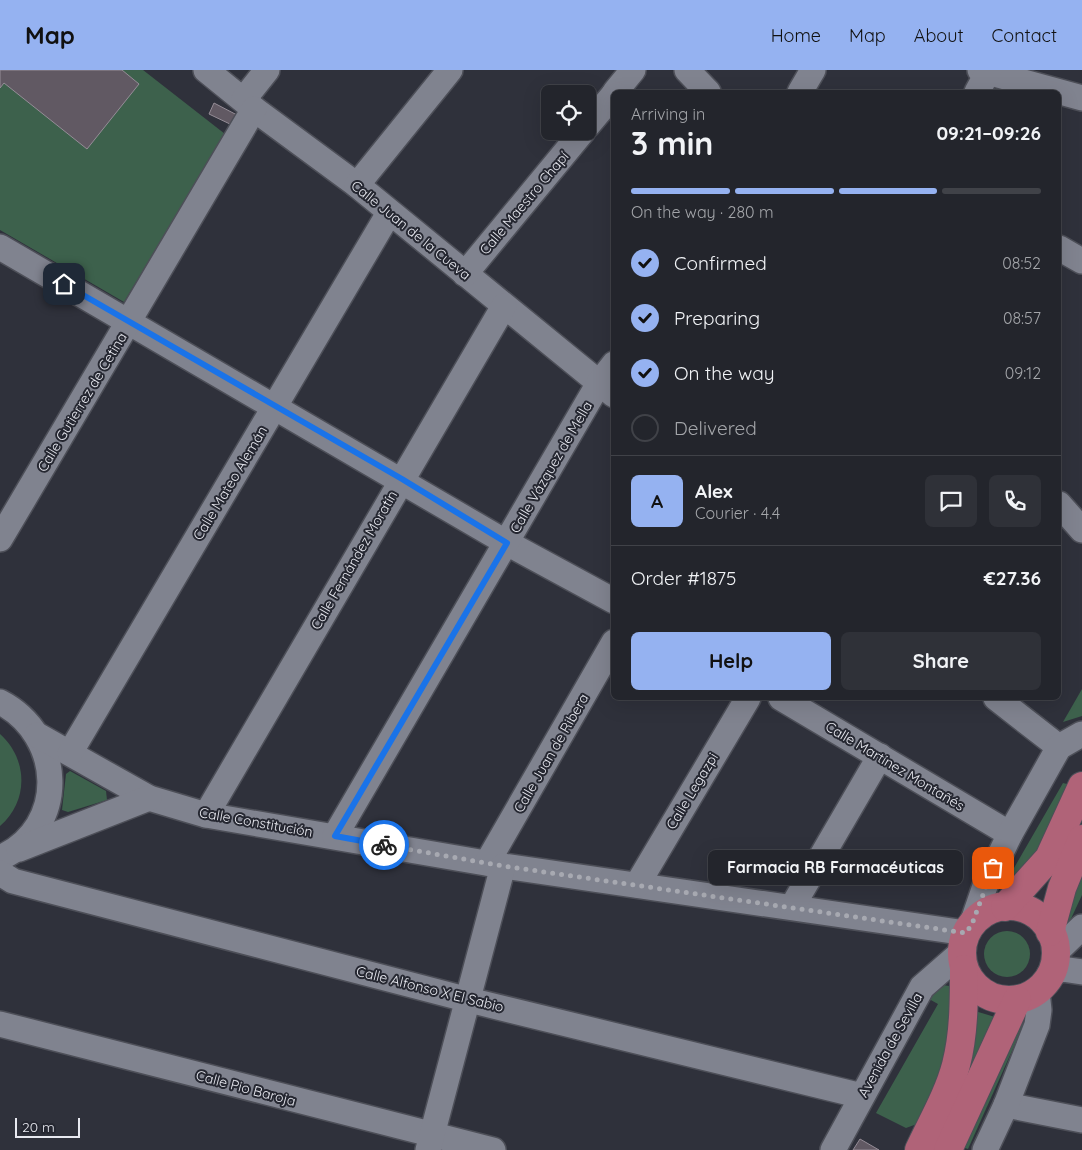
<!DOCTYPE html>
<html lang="en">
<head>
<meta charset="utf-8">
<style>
	:root { --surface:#23252c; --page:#2f3138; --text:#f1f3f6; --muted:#a3a5a9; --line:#404248; --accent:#95b2f1 }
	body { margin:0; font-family:Quicksand,sans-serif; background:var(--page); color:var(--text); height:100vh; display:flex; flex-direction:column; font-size:19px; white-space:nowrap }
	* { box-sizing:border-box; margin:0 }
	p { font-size:16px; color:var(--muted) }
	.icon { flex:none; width:28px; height:28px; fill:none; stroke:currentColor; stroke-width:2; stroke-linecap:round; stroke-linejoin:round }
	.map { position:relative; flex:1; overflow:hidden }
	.side { position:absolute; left:611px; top:20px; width:450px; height:610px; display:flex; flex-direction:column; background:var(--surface); border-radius:8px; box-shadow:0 5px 20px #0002,0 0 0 1px var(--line) }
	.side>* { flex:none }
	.fabs { position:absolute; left:541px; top:15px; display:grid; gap:10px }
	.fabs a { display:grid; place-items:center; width:55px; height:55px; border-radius:8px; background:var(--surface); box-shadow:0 5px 20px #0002,0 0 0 1px var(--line); font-size:25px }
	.scale { position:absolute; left:15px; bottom:12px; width:65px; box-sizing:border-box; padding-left:5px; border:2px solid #e8e9f0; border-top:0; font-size:14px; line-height:18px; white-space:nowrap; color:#e8e9f0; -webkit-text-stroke:4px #252731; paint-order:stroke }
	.pin { position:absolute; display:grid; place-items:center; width:42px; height:42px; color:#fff; margin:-21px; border-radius:10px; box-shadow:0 2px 8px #0006 }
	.courier { position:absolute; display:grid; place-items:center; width:50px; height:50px; margin:-25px; border:4px solid #1a73e8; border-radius:50%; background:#fff; color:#222; box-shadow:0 1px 6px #0007 }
	.bubble { position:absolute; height:35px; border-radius:8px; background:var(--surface); box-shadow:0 5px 20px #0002,0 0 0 1px var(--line); font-size:16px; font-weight:800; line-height:35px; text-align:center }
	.headline em { font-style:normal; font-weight:800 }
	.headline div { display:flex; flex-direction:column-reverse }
	.headline { display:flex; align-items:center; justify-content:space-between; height:85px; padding:0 20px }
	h1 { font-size:32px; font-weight:800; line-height:38px }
	.bar { display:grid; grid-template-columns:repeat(4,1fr); gap:8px 5px; align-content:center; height:60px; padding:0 20px }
	.bar i { height:6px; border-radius:4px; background:var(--line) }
	.bar .current { background:var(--accent) }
	.bar p { grid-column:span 4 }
	.line { display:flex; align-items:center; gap:12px; padding:0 20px; border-top:1px solid var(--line) }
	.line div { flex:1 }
	.round { display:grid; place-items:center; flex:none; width:52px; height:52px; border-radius:8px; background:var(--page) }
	ol { padding:0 20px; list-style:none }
	li { display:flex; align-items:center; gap:15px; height:55px }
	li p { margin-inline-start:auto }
	li .icon { padding:5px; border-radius:50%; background:var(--accent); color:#111; stroke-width:4 }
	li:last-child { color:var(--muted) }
	li i { width:28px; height:28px; border:2px solid var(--line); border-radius:50% }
	.action { display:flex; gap:10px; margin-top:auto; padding:10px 20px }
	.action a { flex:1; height:58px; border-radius:8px; background:var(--accent); color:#111; font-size:20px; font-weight:800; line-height:58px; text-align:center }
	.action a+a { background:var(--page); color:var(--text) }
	header { display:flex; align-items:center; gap:30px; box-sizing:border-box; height:70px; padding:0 25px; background:var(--accent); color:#111 }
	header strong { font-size:24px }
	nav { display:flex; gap:28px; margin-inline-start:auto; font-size:18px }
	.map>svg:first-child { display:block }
	.green { fill:#3d614c }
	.building { fill:#615963; stroke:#958d97 }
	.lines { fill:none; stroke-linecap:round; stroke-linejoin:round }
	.minor-casing { stroke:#4d4f58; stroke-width:28 }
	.major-casing { stroke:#4d4f58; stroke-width:30 }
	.minor { stroke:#80838f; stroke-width:25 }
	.major { stroke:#b06378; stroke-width:28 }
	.done { stroke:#a7a9b1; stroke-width:5; stroke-dasharray:0 9 }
	.route { stroke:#1a73e8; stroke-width:6 }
	.labels { text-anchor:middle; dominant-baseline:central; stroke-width:4; stroke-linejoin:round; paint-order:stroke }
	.street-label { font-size:14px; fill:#e8e9f0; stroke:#252731 }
</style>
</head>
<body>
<header>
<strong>Map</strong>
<nav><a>Home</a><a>Map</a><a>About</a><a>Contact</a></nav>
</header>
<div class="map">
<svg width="1082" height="1080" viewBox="0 0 1082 1080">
	<rect width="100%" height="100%" fill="#2f313b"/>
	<g class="green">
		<path d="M0,0H143L225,64L124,232L0,160Z"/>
		<path d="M1082,619V646L1063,652Z"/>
		<path d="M0,664C28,689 29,731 0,756Z"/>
		<path d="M70,701L106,721L107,730L68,742L62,740L66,704Z"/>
		<path d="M1063,713L1071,715C1054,751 1038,795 1003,817Z"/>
		<path d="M1082,796V825L1069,853L1064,851Z"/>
		<circle cx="1007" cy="884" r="23"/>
		<path d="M943,915L949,916L953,923L943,1006L917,1054L906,1058L876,1043L938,934L929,929L937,917Z"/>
		<path d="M975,941L995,947L962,1018Z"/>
		<path d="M1018,950L1024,954L968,1079L962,1077Z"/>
	</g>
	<g class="building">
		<path d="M0,0H122L139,14L87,79L4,13L0,18Z"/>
		<path d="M214,33L237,45L232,55L209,44Z"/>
		<path d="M860,1069L879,1080H853Z"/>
	</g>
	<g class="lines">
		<g class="minor-casing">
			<g id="minor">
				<path d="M206,0L254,39L357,115L614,325"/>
				<path d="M687,0L708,22"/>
				<path d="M980,0L1082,28"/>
				<path d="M615,22L633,0"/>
				<path d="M800,22L813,0"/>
				<path d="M977,22L989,0"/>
				<path d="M244,29L267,0"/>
				<path d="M588,55L614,24"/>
				<path d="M357,115L450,0"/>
				<path d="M0,177L507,473L614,531"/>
				<path d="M1059,178L1082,191"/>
				<path d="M465,204L583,61"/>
				<path d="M1059,434L1082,460"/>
				<path d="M0,469L254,39"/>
				<path d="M781,628L1010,764"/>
				<path d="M996,628L1059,677"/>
				<path d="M0,632C64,665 69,757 0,788"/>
				<path d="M37,665L149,728L206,745L503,796L966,863"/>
				<path d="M70,683L389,143"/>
				<path d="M206,745L504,236"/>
				<path d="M335,766L599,313L614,294"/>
				<path d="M19,779L149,728"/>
				<path d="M487,793L614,572"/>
				<path d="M0,803L13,811L469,930L862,1026"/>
				<path d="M637,815L748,628"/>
				<path d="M792,837L880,686"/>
				<path d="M972,854L985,816L1010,764L1059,677L1082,664"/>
				<path d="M1055,883L1082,857"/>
				<path d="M1050,904L1062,899L1082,902"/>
				<path d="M0,954L493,1080"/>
				<path d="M1006,1035L1082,1050"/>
				<path d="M428,1080L503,796"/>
				<path d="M833,1080L922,917L962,882"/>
				<path d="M985,1080L1006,1035L1037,955L1039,940L1037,921"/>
			</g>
		</g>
		<g class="major-casing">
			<g id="major">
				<circle cx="1009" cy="883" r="47"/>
				<path d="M1005,837L1049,788L1082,716"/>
				<path d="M1050,862L1062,818L1082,769"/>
				<path d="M919,1080C932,1052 948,1025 956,995C964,964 964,931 964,899"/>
				<path d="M948,1080L1017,930"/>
			</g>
		</g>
		<use href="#minor" class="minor"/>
		<use href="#major" class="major"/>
	</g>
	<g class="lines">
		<path class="done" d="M384,775L503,796L966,863L972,854L993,798"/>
		<path class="route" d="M64,214L402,409L507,473L335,766L384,775"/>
	</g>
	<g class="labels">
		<g class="street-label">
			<text transform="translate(524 133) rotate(-50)">Calle Maestro Chapí</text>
			<text transform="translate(411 160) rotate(39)">Calle Juan de la Cueva</text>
			<text transform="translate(82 332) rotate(-59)">Calle Gutierrez de Cetina</text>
			<text transform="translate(551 397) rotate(-60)">Calle Vázquez de Mella</text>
			<text transform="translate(230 413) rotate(-59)">Calle Mateo Alemán</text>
			<text transform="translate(354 490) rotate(-60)">Calle Fernández Moratín</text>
			<text transform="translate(551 683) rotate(-60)">Calle Juan de Ribera</text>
			<text transform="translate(895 696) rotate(31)">Calle Martínez Montañés</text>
			<text transform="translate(692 721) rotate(-59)">Calle Legazpi</text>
			<text transform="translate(256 752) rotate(10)">Calle Constitución</text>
			<text transform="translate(430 919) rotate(14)">Calle Alfonso X El Sabio</text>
			<text transform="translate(890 975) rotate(-61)">Avenida de Sevilla</text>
			<text transform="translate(246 1018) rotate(15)">Calle Pio Baroja</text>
		</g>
	</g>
</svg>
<div class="fabs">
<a><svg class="icon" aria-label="locate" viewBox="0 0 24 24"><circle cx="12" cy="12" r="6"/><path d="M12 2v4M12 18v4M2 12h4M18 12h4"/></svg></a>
</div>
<div class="scale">20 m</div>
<div class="pin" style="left:993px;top:798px;background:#ea580c"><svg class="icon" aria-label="bag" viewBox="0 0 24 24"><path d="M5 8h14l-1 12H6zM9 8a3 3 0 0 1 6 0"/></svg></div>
<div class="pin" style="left:64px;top:214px;background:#1f2937"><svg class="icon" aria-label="home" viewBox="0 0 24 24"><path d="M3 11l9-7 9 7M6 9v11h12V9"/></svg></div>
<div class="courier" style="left:384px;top:775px"><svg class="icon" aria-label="bike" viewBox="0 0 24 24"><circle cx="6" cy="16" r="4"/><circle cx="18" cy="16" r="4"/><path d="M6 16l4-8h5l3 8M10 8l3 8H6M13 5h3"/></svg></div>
<div class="bubble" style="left:708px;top:780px;width:255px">Farmacia RB Farmacéuticas</div>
<section class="side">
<div class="headline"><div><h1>3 min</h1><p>Arriving in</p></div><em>09:21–09:26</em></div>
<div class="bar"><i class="current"></i><i class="current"></i><i class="current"></i><i></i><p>On the way · 280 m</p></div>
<ol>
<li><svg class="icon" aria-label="check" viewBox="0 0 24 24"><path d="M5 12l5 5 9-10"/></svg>Confirmed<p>08:52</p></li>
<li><svg class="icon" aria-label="check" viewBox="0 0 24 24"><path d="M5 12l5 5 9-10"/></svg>Preparing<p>08:57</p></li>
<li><svg class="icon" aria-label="check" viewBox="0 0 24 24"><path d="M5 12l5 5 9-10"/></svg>On the way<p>09:12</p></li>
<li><i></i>Delivered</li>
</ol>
<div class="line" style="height:90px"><b class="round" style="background:var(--accent);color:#111">A</b><div><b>Alex</b><p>Courier · 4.4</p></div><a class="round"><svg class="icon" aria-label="chat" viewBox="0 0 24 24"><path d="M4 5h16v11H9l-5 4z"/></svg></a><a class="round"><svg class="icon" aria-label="phone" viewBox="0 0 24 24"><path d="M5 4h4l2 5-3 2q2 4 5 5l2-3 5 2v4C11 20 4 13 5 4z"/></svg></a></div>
<div class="line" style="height:65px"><div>Order #1875</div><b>€27.36</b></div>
<div class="action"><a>Help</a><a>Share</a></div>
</section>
</div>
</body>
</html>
